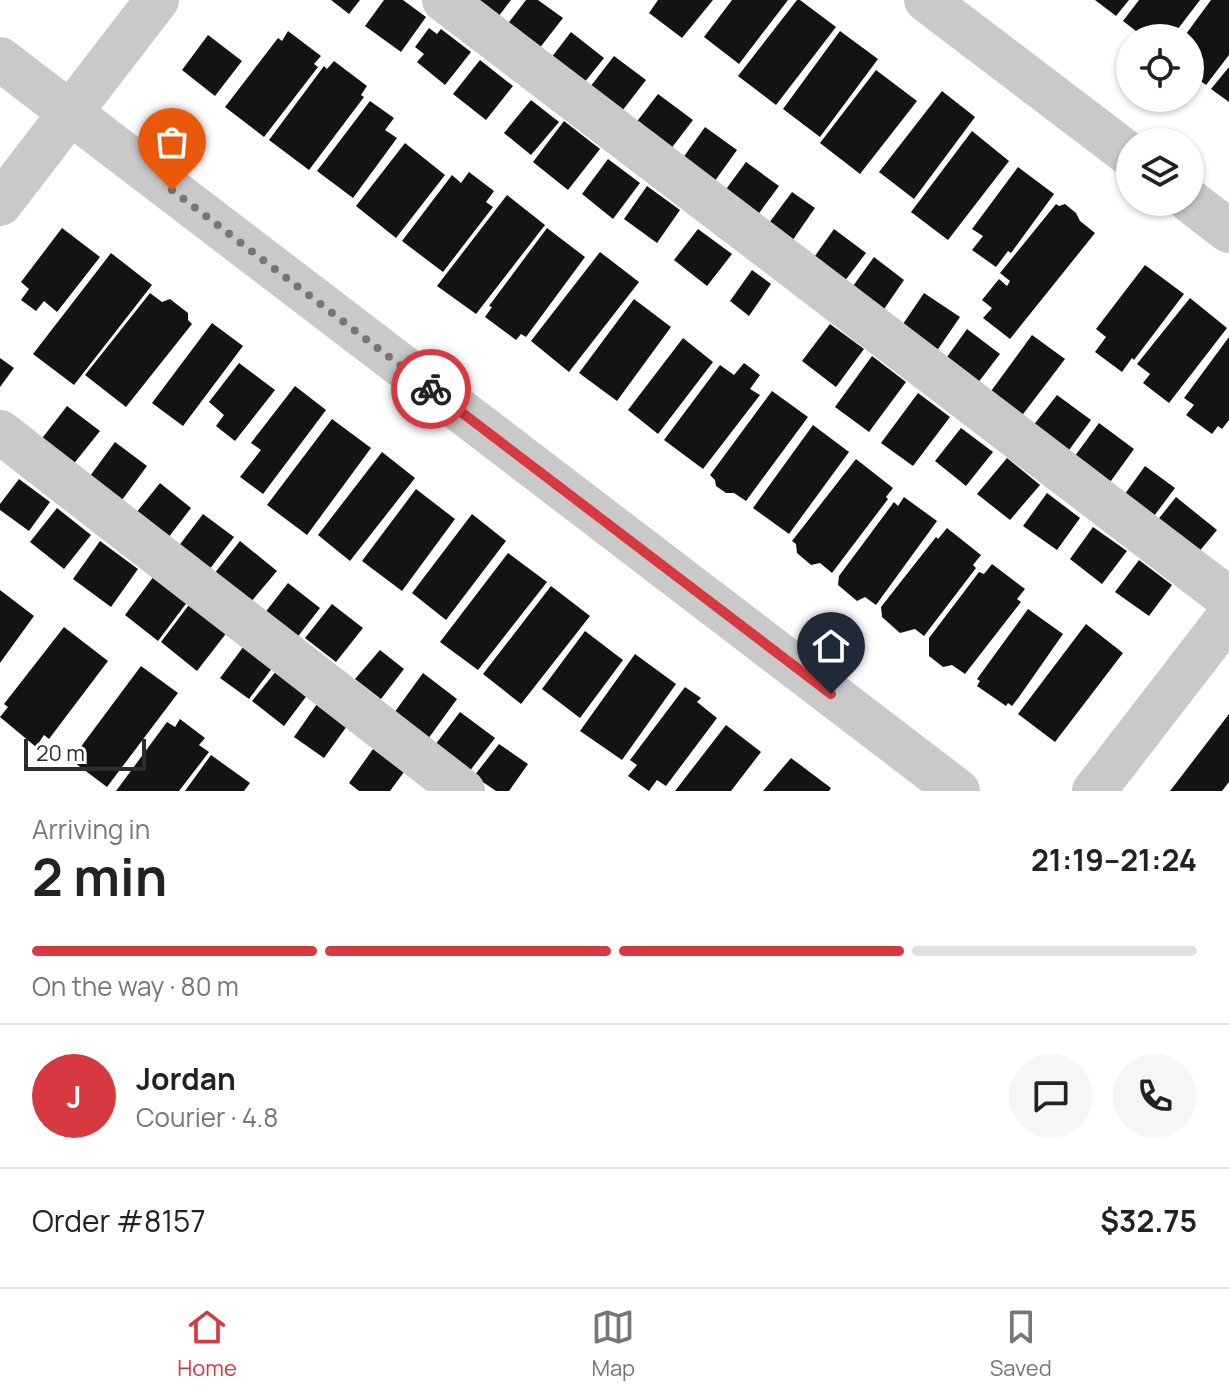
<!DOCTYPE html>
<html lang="en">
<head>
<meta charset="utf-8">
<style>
	:root { --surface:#fff; --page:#f6f6f6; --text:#222; --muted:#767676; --line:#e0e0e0; --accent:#d63a40 }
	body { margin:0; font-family:Manrope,sans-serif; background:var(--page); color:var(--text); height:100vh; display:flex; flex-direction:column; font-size:30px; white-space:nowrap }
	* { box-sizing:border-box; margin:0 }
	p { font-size:26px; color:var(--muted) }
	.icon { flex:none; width:44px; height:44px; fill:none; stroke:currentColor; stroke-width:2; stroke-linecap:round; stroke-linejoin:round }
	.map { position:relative; height:791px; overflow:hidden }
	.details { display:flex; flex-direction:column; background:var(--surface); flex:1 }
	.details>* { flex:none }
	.fabs { position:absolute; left:1116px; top:24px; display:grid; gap:16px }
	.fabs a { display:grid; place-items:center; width:88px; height:88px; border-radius:50%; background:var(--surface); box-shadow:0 2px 6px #0004; font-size:40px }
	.scale { position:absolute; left:24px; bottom:20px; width:122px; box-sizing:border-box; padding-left:8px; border:4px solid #2c2c2c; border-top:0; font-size:22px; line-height:28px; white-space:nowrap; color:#2c2c2c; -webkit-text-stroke:6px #fff; paint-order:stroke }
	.pin { position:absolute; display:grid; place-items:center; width:68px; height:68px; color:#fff; margin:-82px -34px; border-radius:50% 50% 50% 0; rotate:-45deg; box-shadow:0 0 8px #0007 }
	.pin .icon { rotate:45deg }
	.courier { position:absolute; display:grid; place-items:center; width:80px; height:80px; margin:-40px; border:6px solid #d63a40; border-radius:50%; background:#fff; color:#222; box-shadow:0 2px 10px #0007 }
	.summary em { font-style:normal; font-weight:700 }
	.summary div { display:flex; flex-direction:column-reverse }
	.summary { display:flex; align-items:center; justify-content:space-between; height:136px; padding:0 32px }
	h1 { font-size:52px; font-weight:700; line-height:60px }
	.bar { display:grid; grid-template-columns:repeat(4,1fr); gap:12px 8px; align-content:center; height:96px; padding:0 32px }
	.bar i { height:10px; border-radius:6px; background:var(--line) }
	.bar .current { background:var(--accent) }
	.bar p { grid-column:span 4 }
	.line { display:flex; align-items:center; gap:20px; padding:0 32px; border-top:2px solid var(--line) }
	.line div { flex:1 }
	.round { display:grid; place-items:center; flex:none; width:84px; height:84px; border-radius:42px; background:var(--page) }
	.tab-bar { display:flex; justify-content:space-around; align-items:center; height:112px; border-top:2px solid var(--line); background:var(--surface); font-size:22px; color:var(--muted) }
	.tab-bar a { display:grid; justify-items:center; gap:4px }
	.tab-bar .current { color:var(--accent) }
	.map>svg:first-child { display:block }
	.building { fill:#131313 }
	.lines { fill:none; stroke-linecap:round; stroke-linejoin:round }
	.minor { stroke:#c9c9c9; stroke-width:44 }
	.done { stroke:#767676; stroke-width:8; stroke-dasharray:0 14.4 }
	.route { stroke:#d63a40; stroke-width:10 }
</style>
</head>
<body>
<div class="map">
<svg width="1229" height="791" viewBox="0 0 1229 791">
	<rect width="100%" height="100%" fill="#fff"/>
	<g class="building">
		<path d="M331,0H360L349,14Z"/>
		<path d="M384,0H403L426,17L401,52L365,26Z"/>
		<path d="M465,0H511L495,21Z"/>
		<path d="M526,0H538L563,18L535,54L503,30Z"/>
		<path d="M658,0H713L682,38L649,13Z"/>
		<path d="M732,0H788L739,64L704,37Z"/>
		<path d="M797,0H800L836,27L776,105L738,76Z"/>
		<path d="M1095,0H1129L1116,16Z"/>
		<path d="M1139,0H1200L1171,38H1145L1123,21Z"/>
		<path d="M1211,0H1229V55L1206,85L1190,73V38H1183Z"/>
		<path d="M429,28L437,34L441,29L471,52L445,85L417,62L424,54L415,47Z"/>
		<path d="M288,31L321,56L314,64L318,67L264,137L225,107L278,38L282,41Z"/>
		<path d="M840,31L878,59L820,137L783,109Z"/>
		<path d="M571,32L604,58L580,88L548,62Z"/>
		<path d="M208,35L242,61L215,96L182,70Z"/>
		<path d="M614,56L646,80L619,115L587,91Z"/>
		<path d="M480,60L513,86L486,120L453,94Z"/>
		<path d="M334,61L367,86L361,95L364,97L309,170L269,140L324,66L327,69Z"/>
		<path d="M1229,67V102L1211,89Z"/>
		<path d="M876,70L917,101L860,174L820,143Z"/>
		<path d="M942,91L975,117L914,199L879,172Z"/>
		<path d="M658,94L693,120L667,154L632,128Z"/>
		<path d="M531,100L559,122L531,155L504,133Z"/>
		<path d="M370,101L394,118L385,130L397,138L353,198L317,171Z"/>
		<path d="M564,121L600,149L568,190L533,162Z"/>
		<path d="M705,127L737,150L712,185L680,162Z"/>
		<path d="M972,131L1009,161L948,240L911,212Z"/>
		<path d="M405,143L445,175L396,238L356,206Z"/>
		<path d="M608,159L640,183L613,219L582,194Z"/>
		<path d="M746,162L779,186L754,220L721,196Z"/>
		<path d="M1018,167L1054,194L1011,253L1008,251L996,267L972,250L983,236L972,229Z"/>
		<path d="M469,172L494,191L486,202L493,207L443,272L402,241L452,175L461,183Z"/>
		<path d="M647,186L680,210L657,243L624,219Z"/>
		<path d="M792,192L815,208L790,244L766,227Z"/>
		<path d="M507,195L545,225L476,314L437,286Z"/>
		<path d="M1056,204L1059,206L1065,204L1076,213L1080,221L1095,233L1010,339L983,318L992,308L982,300L999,279L1007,286L1010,281L1000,273Z"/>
		<path d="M62,228L100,257L57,312L44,301L36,311L21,300L29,289L21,282Z"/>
		<path d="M547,228L585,257L526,337L521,334L516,340L485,317L492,307L489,306Z"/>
		<path d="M698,229L732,254L707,286L674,260Z"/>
		<path d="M834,229L866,253L841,286L810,263Z"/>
		<path d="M600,252L639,282L569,372L531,341Z"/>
		<path d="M111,253L152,285L74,385L33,354Z"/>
		<path d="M874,257L904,280L880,315L848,293Z"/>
		<path d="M1145,265L1184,294L1134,360L1132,358L1122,372L1095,352L1106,337L1096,329Z"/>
		<path d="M752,270L771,284L749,316L730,301Z"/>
		<path d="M150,293L162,302L170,299L188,313V320L192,324L126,407L85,375Z"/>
		<path d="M924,293L960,317L934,355L899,330Z"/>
		<path d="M1190,298L1227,328L1169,403L1143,383L1150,374L1137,364Z"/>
		<path d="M634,299L671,327L617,401L579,373Z"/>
		<path d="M212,323L243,346L183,426L152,403Z"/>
		<path d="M830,324L864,349L836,387L802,361Z"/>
		<path d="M967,329L1000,354L974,388L942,364Z"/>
		<path d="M1032,335L1065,359L1017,422L986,398Z"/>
		<path d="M1229,337V420L1222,429L1218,426L1212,434L1186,415L1194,405L1184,398Z"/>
		<path d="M683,338L713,362L658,434L628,410Z"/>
		<path d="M872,356L906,382L869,432L835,407Z"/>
		<path d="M0,358L14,368L0,387Z"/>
		<path d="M239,363L275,390L235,441L216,426L224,415L209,402Z"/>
		<path d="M744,363L760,375L750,389L760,395L703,469L664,440L720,365L734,375Z"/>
		<path d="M295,386L326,410L263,494L240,477L261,450L251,443Z"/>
		<path d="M772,391L808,417L746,501L734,493H726L716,486L715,480L710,475Z"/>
		<path d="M918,393L950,417L913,466L881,443Z"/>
		<path d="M1057,395L1091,420L1064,457L1029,431Z"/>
		<path d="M67,406L100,431L72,466L40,441Z"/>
		<path d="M332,419L371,448L307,535L267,505Z"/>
		<path d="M1099,423L1134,449L1108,485L1072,460Z"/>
		<path d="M813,425L849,452L789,534L753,508Z"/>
		<path d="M961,428L993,452L966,486L935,461Z"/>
		<path d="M115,442L147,466L122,500L90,476Z"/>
		<path d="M382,452L415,478L350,561L318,535Z"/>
		<path d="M1007,458L1040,485L1010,520L977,494Z"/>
		<path d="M856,459L893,488L886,497L888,499L832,573L820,563L811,565L797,553L796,544L792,541Z"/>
		<path d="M1145,466L1175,488L1151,520L1122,498Z"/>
		<path d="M19,479L50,502L29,531L0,510V504Z"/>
		<path d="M160,483L191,508L168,538L136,513Z"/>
		<path d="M416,489L455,519L402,591L362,561Z"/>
		<path d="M1047,493L1080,518L1057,550L1023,526Z"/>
		<path d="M904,497L937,521L876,605L865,597L857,601L838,585L839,576L894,502L898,506Z"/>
		<path d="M1176,497L1217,530L1193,559L1152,527Z"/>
		<path d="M57,508L91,535L64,569L30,542Z"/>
		<path d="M203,514L234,537L209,570L178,547Z"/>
		<path d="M472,514L506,541L446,620L412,593Z"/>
		<path d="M1093,527L1127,551L1102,584L1070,559Z"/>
		<path d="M947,528L981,555L973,565L976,568L924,636L915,629L900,633L882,617L881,607L936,537L938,539Z"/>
		<path d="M100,541L138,569L111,607L73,579Z"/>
		<path d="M240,541L277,571L250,603L214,574Z"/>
		<path d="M508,553L547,582L478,670L440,642Z"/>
		<path d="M1139,560L1172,585L1149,616L1115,592Z"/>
		<path d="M992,564L1025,589L1017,599L1021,602L965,674L952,665L943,667L929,656V638L979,572L984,574Z"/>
		<path d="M154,576L188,601L158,641L125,615Z"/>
		<path d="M288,583L320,608L296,639L264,614Z"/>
		<path d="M551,586L590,616L521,704L483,674Z"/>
		<path d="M0,590L34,616L0,663Z"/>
		<path d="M191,602L228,631L197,671L161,642Z"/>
		<path d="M332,604L363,628L336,662L305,638Z"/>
		<path d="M1028,609L1063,634L1019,697L1012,706L1008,703L1006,706L977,686L980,681L977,679Z"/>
		<path d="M1086,624L1123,653L1055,742L1018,714Z"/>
		<path d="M64,627L108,661L49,739L44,735L36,747L0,717L8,707L4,704Z"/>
		<path d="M585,631L623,660L580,718L542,689Z"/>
		<path d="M244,646L273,667L249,699L220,678Z"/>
		<path d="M380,650L404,669L381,699L355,679Z"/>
		<path d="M635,654L676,684L622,760L580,731Z"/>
		<path d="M141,666L178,693L107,787L71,760Z"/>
		<path d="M277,670L308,694L284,726L252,701Z"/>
		<path d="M423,673L457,699L428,739L394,713Z"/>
		<path d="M685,687L701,698L697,702L717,718L666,786L657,780L649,791L628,776L637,765L630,760Z"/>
		<path d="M317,704L347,726L324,758L294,737Z"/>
		<path d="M460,712L495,738L469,772L435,745Z"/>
		<path d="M1229,714V782L1222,791H1170Z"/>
		<path d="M180,719L205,738L199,745L209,752L179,791H116L167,722L175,727Z"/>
		<path d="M726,725L761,752L731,791H675Z"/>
		<path d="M499,744L528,764L509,791H496L474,776Z"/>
		<path d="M373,749L404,772L390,791H359L349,783Z"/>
		<path d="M211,755L250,783L244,791H185Z"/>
		<path d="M791,758L831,788L829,791H763Z"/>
	</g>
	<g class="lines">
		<g class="minor">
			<path d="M444,0L1229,599"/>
			<path d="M926,0L1130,155"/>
			<path d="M0,59L958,791"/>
			<path d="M1190,201L1229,231"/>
			<path d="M0,204L157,0"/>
			<path d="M0,432L463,791"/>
			<path d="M1094,791L1229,616"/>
		</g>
	</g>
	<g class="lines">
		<path class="done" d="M172,190L431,389"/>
		<path class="route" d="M431,389L831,694"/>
	</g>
</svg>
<div class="fabs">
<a><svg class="icon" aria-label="locate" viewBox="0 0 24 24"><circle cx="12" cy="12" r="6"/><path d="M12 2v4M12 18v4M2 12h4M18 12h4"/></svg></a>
<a><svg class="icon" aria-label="layers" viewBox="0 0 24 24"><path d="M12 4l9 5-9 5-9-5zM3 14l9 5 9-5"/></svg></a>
</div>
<div class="scale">20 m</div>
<div class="pin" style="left:172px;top:190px;background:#ea580c"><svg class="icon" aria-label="bag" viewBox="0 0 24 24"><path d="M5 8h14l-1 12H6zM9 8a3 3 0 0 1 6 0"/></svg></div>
<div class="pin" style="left:831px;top:694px;background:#1f2937"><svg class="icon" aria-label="home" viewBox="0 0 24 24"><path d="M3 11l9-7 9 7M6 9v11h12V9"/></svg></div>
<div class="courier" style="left:431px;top:389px"><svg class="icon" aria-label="bike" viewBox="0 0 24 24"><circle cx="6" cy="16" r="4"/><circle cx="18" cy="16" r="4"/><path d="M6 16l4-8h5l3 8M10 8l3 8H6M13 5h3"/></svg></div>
</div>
<section class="details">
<div class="summary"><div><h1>2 min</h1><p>Arriving in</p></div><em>21:19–21:24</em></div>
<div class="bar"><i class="current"></i><i class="current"></i><i class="current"></i><i></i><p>On the way · 80 m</p></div>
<div class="line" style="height:144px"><b class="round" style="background:var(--accent);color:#fff">J</b><div><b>Jordan</b><p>Courier · 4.8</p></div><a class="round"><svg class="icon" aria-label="chat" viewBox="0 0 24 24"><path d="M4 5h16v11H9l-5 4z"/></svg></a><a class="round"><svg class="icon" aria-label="phone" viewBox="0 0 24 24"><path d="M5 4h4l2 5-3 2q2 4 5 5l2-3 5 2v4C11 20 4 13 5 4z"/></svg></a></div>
<div class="line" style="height:104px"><div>Order #8157</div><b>$32.75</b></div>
</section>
<nav class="tab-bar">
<a class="current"><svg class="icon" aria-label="home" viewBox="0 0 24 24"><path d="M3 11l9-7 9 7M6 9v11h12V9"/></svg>Home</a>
<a><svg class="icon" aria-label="map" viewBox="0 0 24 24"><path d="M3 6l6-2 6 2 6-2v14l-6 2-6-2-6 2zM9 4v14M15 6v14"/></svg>Map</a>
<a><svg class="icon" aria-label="saved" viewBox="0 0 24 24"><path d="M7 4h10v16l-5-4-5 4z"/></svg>Saved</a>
</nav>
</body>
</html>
